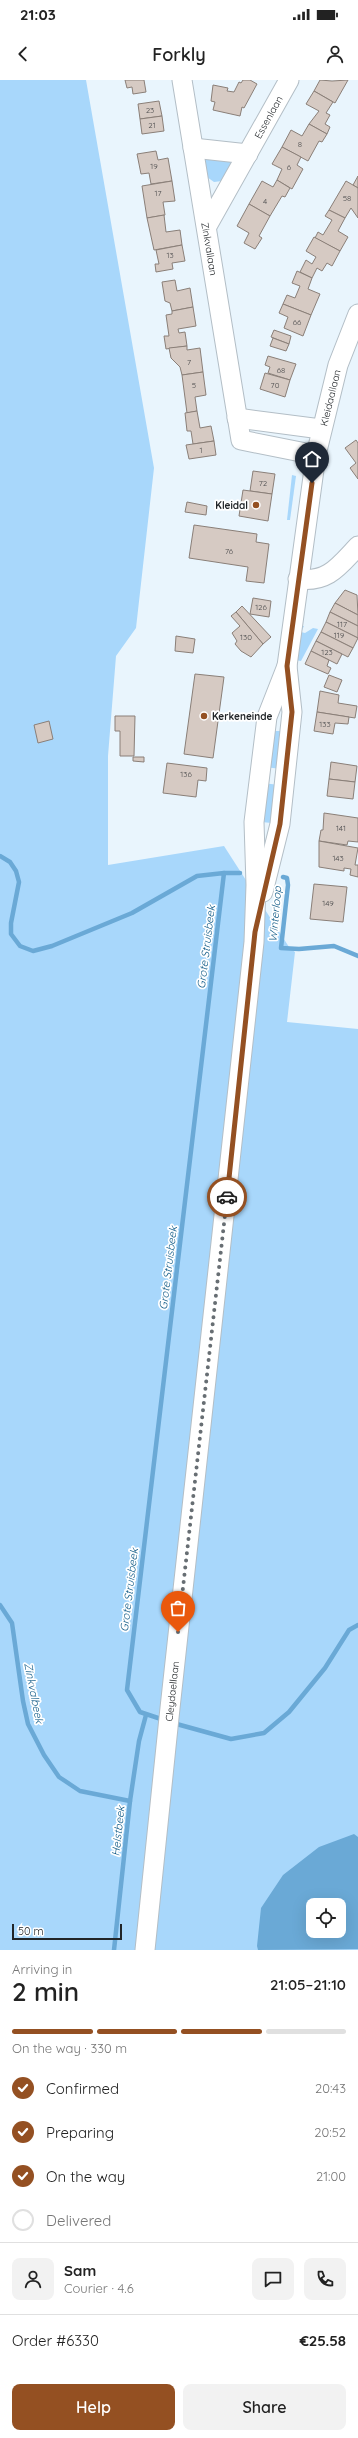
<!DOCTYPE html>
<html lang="en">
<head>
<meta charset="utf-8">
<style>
	:root { --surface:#fff; --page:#f2f2f2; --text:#222; --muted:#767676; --line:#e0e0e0; --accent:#945022 }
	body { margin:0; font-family:Quicksand,sans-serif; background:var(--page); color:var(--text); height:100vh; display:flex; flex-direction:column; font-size:15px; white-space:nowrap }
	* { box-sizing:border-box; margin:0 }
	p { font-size:13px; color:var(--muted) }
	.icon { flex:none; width:22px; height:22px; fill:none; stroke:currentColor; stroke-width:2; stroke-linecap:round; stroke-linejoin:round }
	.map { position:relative; height:1870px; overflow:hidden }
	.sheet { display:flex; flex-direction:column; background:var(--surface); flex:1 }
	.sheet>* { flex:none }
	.fabs { position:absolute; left:306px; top:1818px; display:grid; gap:8px }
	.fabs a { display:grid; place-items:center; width:40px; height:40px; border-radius:8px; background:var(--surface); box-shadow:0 4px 16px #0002; font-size:20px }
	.scale { position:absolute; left:12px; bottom:10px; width:110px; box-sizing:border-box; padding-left:4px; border:2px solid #212528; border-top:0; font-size:11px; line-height:14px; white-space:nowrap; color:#212528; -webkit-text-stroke:3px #fff; paint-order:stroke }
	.pin { position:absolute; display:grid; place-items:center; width:34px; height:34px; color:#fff; margin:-41px -17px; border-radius:50% 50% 50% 0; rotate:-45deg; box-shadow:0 0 4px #0007 }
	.pin .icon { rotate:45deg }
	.courier { position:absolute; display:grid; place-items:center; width:40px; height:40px; margin:-20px; border:3px solid #945022; border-radius:50%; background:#fff; color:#222; box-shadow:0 1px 5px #0007 }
	.overview em { font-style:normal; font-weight:600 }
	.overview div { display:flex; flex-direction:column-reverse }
	.overview { display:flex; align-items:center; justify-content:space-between; height:68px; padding:0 12px }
	h1 { font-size:26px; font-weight:600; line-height:30px }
	.bar { display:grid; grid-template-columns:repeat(4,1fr); gap:6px 4px; align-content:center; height:48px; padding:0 12px }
	.bar i { height:5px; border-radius:3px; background:var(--line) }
	.bar .on { background:var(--accent) }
	.bar p { grid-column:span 4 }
	.line { display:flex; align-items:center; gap:10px; padding:0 12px; border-top:1px solid var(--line) }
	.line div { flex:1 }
	.round { display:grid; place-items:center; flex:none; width:42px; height:42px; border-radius:8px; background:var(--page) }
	ol { padding:0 12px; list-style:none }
	li { display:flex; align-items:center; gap:12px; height:44px }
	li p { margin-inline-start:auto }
	li .icon { padding:4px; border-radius:50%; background:var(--accent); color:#fff; stroke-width:4 }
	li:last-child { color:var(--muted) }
	li i { width:22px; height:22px; border:2px solid var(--line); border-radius:50% }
	.cta { display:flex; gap:8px; margin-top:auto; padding:8px 12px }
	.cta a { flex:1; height:46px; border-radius:8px; background:var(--accent); color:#fff; font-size:16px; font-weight:600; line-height:46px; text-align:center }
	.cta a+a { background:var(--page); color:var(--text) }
	.status { display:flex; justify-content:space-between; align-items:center; height:28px; padding:0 20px; background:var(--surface); direction:ltr }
	.status svg { height:11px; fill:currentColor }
	header { display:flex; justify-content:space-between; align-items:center; height:52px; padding:0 12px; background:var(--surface); font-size:18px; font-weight:600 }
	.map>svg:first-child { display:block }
	.green { fill:#a8d7fb; fill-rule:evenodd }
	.water { fill:#6aa9d6; fill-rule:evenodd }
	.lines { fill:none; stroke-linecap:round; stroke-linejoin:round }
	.stream { stroke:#6aa9d6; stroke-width:4.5 }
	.building { fill:#d6cac3; stroke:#8a7f78 }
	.minor-casing { stroke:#b3bec6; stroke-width:21 }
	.minor { stroke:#fff; stroke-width:19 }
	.done { stroke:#676e73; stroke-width:4; stroke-dasharray:0 7.2 }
	.route { stroke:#945022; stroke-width:5 }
	.poi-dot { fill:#945022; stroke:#fff; stroke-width:1.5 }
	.labels { text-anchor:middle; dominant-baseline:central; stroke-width:3.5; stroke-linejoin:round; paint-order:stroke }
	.number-label { font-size:8px; fill:#4e4e4f }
	.street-label { font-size:10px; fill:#212528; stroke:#fff }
	.poi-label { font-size:10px; font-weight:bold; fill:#212528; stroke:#fff; text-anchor:end }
	.water-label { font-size:11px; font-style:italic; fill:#125c88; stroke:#fff }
</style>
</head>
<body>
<div class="status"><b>21:03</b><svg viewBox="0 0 49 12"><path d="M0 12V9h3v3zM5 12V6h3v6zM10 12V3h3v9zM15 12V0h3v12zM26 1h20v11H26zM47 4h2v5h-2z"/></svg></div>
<header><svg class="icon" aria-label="back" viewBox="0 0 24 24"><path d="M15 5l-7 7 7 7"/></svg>Forkly<svg class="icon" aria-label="person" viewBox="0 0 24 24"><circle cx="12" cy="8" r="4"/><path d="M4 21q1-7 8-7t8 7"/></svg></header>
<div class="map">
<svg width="358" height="1870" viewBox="0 0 358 1870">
	<rect width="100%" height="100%" fill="#e9f5fd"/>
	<g class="green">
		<path d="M0,0H86L154,388L136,548L116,576L108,676V785L224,766L289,867L295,872L287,942L358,949V1870H0ZM313,1825H339V1851H313Z"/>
		<path d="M206,76L230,80L231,85L222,101L214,102L207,97L204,81Z"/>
		<path d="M292,395L296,396L290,440H287Z"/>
		<path d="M301,546H304L301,552L305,553L313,548L318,549L301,581L295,580Z"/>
		<path d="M272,651H281V689L265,687Z"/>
		<path d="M263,703L279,705L272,743L261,742Z"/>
	</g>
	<path class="water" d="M354,1754L358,1757V1869L258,1870L257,1866L261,1828L283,1795L319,1767ZM313,1825H339V1851H313Z"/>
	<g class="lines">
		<g class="stream">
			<path d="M0,776L10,782L16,791L19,802L11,843V854L20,866L33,871L52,866L132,833L197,796L224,793L127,1610L140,1632L164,1640"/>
			<path d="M224,793H240"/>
			<path d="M283,797L287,798L288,805L281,868L299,869L334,866L358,876"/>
			<path d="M0,1525L12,1543L23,1621L28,1644L44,1675L59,1697L80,1711L130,1721"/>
			<path d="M173,1643L231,1659L264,1653L289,1632L325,1588L349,1550L358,1545"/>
			<path d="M114,1870L130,1721L139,1661L146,1635"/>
		</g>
	</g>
	<g class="building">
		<path d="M125,0H144L146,12L133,14L132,7L127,8Z"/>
		<path d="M243,0H250L257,4L244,28L242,27L240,36L213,30L215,22L211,21L213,5L228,8L227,11L234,12L239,2L241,3Z"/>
		<path d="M320,0L332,1L348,0L335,23L314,11Z"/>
		<path d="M314,11L333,22L326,33L330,35L325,44L330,47L327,54L309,44L319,31L306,24Z"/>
		<path d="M159,21L162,36L140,39L138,24Z"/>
		<path d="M162,36L164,51L142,54L140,39Z"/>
		<path d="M309,44L327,54L322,62L319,61L308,81L282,67L291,50L302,56Z"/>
		<path d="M282,67L301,77L297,85L303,89L292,109L277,100L282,89L272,84Z"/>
		<path d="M156,71L158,80L168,78L172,101L151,104L149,93L141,94L137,74Z"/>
		<path d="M358,96V108L353,105Z"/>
		<path d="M277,100L290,108L285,117L282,116L270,136L249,124L262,101L273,107Z"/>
		<path d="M172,101L175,121L163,122L165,135L147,138L142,106Z"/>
		<path d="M346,101L358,108V138L351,128L345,138L329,130Z"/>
		<path d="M249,124L270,136L259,156L262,158L255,169L244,163L249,153L237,146Z"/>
		<path d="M329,130L345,138L338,151L348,157L340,171L315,158L318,152L323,155L332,140L325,136Z"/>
		<path d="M164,135L166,152L180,150L182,165L154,170L147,138Z"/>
		<path d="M314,157L340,171L332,186L327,183L322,191L317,188L312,198L300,192L306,180L312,184L316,177L306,171Z"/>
		<path d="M182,165L185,181L172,183L173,189L156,192L155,184H159L156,170Z"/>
		<path d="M297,191L312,198L308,209L320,214L311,235L283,224L287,215L295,218L300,206L292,203Z"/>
		<path d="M175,200L177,211L190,208L193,227L172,231L170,223L165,221L162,202Z"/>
		<path d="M283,224L311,235L303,256L284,248L288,237L279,233Z"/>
		<path d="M193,227L196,246L178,249L179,253L185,252L187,266L166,269L164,256H169L166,235L172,234V231Z"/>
		<path d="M274,250L291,256L289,264L271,257Z"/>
		<path d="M273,258L289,264L286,271L270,266Z"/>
		<path d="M187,266V270L200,268L203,292L182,295L180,287L171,278L169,268Z"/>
		<path d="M268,276L296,284L290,300L268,293L270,287L265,285Z"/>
		<path d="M203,292L206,315L195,317L197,331L187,333L182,295Z"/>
		<path d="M265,293L290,300L285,317L260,309Z"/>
		<path d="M197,331L200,348L211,346L214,361L193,364L191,351H187L185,333Z"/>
		<path d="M356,360L358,363V399L350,388L356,383L345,368Z"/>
		<path d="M214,361L216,375L189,379L186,365Z"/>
		<path d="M253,391L275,394L272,414L250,411Z"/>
		<path d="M243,410L272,414L268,441L239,436Z"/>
		<path d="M187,422L207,426L206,435L185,432Z"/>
		<path d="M194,445L257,454L256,462L269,464L264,503L246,501L248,487L189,478Z"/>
		<path d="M345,510L357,515L358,535L335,523Z"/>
		<path d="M253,518L271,521L269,537L250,534Z"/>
		<path d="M335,523L358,535V546L330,532Z"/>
		<path d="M242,526L271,557L263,564L236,532Z"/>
		<path d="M236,532L263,564L251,577L241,571L235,564L237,561L232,553L240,546L231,536Z"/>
		<path d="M330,532L358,546V558L326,542Z"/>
		<path d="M326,542L358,558L353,568L321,552Z"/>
		<path d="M321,552L353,568L348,577L316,561Z"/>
		<path d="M176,556L195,559L193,573L175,571Z"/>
		<path d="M316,561L342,574L337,584L311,571Z"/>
		<path d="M311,571L329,580L327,586L331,588L328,594L305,584Z"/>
		<path d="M195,594L224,597L213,678L184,674Z"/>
		<path d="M329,595L342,600L337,612L324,607Z"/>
		<path d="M320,611L339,615L338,623L357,626L355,638L317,632Z"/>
		<path d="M317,632L349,637L348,644L335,643L333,654L314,651Z"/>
		<path d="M115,636H135L134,676H120V651H115Z"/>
		<path d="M49,641L53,659L38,663L34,645Z"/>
		<path d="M133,677H144V682L133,681Z"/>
		<path d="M331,682L357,686L355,702L329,699Z"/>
		<path d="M167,683L207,688L206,701L198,700L196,717L163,713Z"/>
		<path d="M329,699L355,702L353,719L327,716Z"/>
		<path d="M324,733L358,738V762L348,761L347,765L319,761L321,750H323Z"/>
		<path d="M319,761L358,768L355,785H358V797L350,795L351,789L344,788V791L319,787Z"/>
		<path d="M314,804L347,807L343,842L310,839Z"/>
	</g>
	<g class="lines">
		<g class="minor-casing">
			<g id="minor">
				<path id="s1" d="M182,0L241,360L316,375"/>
				<path d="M193,68L248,74"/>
				<path id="s2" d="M207,146L289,0"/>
				<path d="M237,338L321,349"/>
				<path d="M298,499C328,503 339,486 358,466"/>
				<path id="s3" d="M263,812L280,744L292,632L287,586L316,375L338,285L358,234"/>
				<path id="s4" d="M145,1870L170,1628L254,862L256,805L254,742L267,637L287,586"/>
			</g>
		</g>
		<use href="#minor" class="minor"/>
	</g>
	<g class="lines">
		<path class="done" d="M178,1552L227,1117"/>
		<path class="route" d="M227,1117L255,852L280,744L292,632L287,586L312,403"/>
	</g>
	<g class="poi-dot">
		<circle cx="256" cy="425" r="4"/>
		<circle cx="204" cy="636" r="4"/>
	</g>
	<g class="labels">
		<g class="number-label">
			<text x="150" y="30">23</text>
			<text x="152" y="45">21</text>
			<text x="300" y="64">8</text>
			<text x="154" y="86">19</text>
			<text x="289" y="87">6</text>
			<text x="158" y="113">17</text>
			<text x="347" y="118">58</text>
			<text x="265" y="121">4</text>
			<text x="170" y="175">13</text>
			<text x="297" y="242">66</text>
			<text x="189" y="282">7</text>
			<text x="281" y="290">68</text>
			<text x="194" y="305">5</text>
			<text x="275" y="305">70</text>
			<text x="201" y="370">1</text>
			<text x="263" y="403">72</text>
			<text x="229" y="471">76</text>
			<text x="261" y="527">126</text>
			<text x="342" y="544">117</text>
			<text x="339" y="555">119</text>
			<text x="246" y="557">130</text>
			<text x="327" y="572">123</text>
			<text x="325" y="644">133</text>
			<text x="186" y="694">136</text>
			<text x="341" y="748">141</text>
			<text x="338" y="778">143</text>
			<text x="328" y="823">149</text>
		</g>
		<g class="street-label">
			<text stroke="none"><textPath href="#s2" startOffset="125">Essenlaan</textPath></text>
			<text stroke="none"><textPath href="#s1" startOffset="171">Zinkvallaan</textPath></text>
			<text stroke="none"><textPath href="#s3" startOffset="501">Kleidaallaan</textPath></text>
			<text stroke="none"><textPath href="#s4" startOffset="260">Cleydaellaan</textPath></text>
		</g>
		<g class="poi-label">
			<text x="248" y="425">Kleidal</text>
			<text x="212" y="636" text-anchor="start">Kerkeneinde</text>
		</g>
		<g class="water-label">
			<text transform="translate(275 834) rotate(-85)">Winterloop</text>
			<text transform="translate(206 867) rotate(-83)">Grote Struisbeek</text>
			<text transform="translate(168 1188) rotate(-83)">Grote Struisbeek</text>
			<text transform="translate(129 1510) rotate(-83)">Grote Struisbeek</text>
			<text transform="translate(34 1613) rotate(79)">Zinkvalbeek</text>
			<text transform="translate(118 1751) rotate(-84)">Helstbeek</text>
		</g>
	</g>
</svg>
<div class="fabs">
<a><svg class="icon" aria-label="locate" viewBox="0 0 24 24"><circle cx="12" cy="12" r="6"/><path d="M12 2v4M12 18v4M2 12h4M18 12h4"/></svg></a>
</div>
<div class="scale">50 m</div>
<div class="pin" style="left:178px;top:1552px;background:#ea580c"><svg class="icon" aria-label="bag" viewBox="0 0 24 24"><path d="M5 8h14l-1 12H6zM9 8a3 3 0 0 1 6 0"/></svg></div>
<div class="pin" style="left:312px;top:403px;background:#1f2937"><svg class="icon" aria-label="home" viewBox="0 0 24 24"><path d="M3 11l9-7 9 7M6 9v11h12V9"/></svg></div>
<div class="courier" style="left:227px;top:1117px"><svg class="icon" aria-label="car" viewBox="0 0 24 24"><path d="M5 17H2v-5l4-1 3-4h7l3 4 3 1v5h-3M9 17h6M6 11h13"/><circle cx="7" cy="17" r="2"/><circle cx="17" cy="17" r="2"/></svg></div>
</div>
<section class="sheet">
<div class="overview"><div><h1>2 min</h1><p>Arriving in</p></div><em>21:05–21:10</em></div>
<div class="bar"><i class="on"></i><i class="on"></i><i class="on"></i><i></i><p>On the way · 330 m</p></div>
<ol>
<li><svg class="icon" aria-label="check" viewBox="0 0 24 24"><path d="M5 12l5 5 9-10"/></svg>Confirmed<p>20:43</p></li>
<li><svg class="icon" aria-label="check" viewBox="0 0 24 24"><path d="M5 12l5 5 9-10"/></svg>Preparing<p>20:52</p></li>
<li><svg class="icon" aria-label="check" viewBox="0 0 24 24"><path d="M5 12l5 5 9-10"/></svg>On the way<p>21:00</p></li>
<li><i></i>Delivered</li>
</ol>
<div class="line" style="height:72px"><a class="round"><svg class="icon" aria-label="person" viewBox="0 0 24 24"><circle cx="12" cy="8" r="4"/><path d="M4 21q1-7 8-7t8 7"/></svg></a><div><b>Sam</b><p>Courier · 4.6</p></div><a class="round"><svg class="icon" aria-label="chat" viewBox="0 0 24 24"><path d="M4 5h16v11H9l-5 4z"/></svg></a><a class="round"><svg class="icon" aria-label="phone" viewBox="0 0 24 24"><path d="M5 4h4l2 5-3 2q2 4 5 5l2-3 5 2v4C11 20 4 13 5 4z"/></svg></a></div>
<div class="line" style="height:52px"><div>Order #6330</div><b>€25.58</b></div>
<div class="cta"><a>Help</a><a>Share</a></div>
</section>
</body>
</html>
